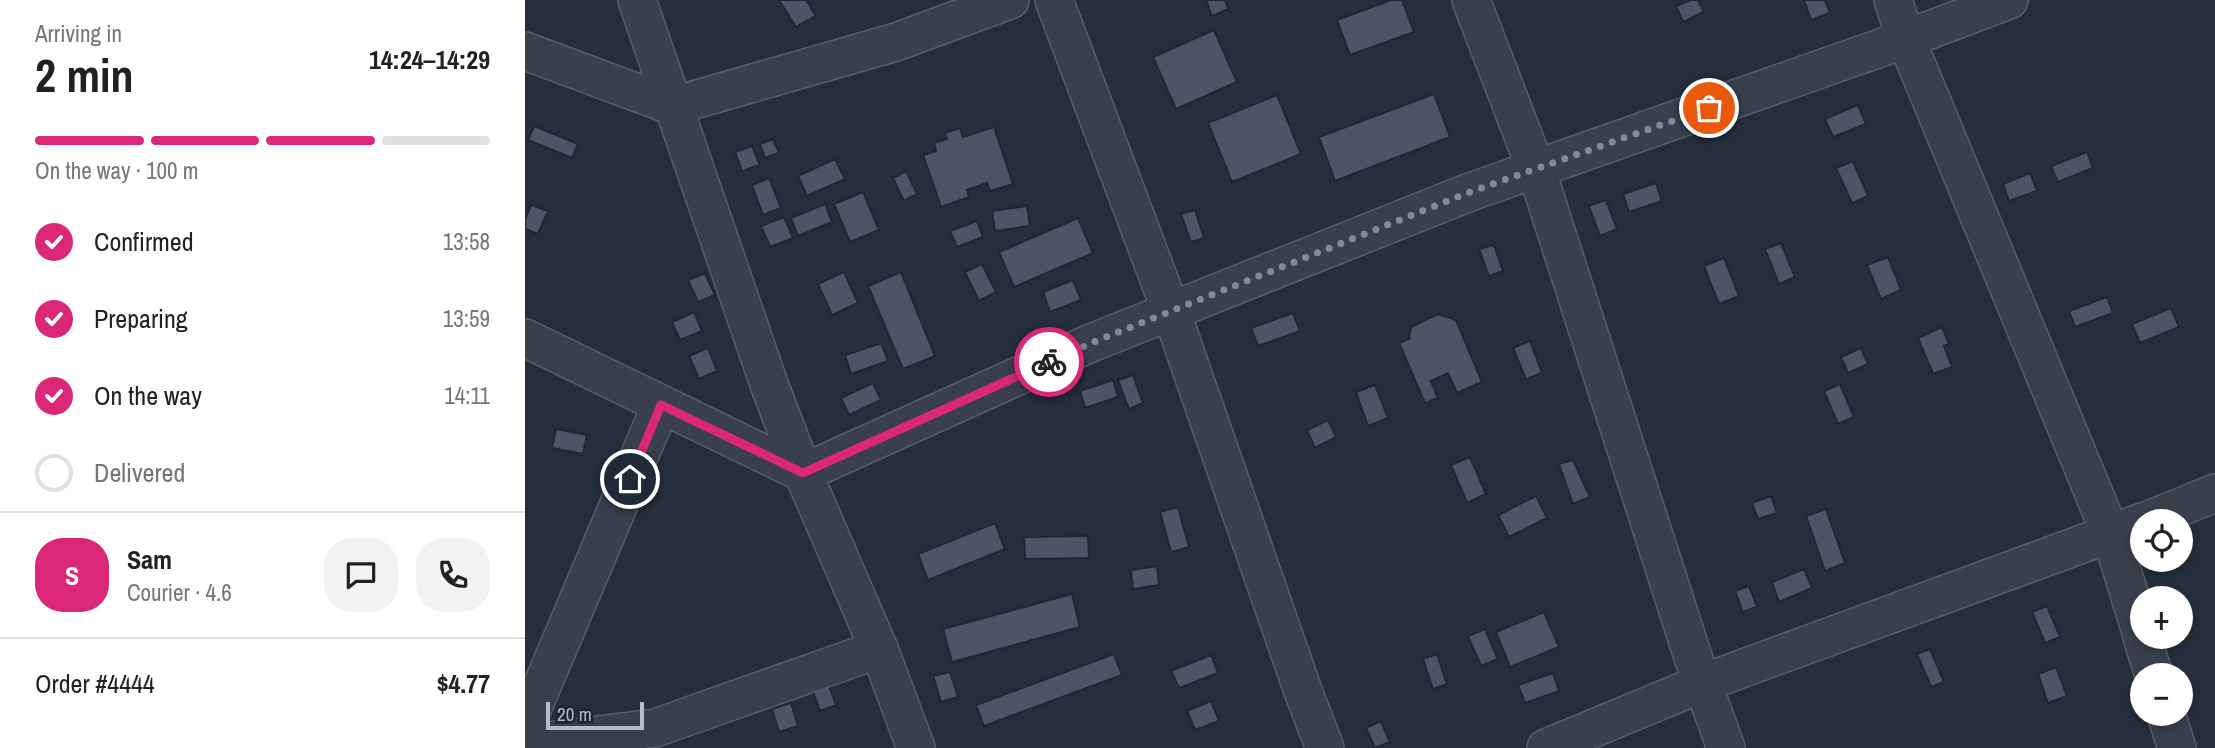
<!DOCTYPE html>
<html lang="en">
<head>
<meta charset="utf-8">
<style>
	:root { --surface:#fff; --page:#f2f2f2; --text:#202124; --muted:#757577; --line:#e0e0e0; --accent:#db2777 }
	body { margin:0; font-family:"Archivo Narrow",sans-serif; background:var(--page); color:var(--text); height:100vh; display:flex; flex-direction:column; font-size:26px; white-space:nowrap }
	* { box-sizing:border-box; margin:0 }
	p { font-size:23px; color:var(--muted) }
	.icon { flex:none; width:38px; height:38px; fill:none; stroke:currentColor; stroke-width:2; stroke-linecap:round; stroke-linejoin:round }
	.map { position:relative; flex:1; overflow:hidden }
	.side { display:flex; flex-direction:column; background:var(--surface); width:525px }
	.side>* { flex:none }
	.buttons { position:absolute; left:1605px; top:509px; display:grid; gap:14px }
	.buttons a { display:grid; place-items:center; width:63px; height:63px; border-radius:50%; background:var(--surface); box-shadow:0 4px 10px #0003; font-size:35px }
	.scale { position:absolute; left:21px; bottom:18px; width:98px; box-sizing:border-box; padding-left:7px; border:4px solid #b5bbc7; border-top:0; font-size:19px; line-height:24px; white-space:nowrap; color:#b5bbc7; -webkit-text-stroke:5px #1e2531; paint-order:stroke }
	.pin { position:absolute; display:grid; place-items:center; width:60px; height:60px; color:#fff; margin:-30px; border:4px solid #fff; border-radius:50%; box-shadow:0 2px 7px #0007 }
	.courier { position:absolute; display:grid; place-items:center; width:70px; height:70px; margin:-35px; border:5px solid #db2777; border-radius:50%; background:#fff; color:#222; box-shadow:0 2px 9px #0007 }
	.headline em { font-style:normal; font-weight:700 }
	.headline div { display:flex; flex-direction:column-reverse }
	.headline { display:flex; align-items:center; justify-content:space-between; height:119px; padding:0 35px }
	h1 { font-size:46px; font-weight:700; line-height:52px }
	.bar { display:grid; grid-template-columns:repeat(4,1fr); gap:10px 7px; align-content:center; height:84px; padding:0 35px }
	.bar i { height:9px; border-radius:5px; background:var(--line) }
	.bar .on { background:var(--accent) }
	.bar p { grid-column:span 4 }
	.line { display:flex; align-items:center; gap:18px; padding:0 35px; border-top:2px solid var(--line) }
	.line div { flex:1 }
	.round { display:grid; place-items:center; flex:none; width:74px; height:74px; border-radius:28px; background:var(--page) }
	ol { padding:0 35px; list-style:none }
	li { display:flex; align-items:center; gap:21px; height:77px }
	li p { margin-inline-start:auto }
	li .icon { padding:7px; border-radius:50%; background:var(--accent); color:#fff; stroke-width:4 }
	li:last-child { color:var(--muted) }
	li i { width:38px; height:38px; border:4px solid var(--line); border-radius:50% }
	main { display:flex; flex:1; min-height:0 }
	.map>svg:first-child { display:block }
	.building { fill:#4c5465; stroke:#202733; stroke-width:2 }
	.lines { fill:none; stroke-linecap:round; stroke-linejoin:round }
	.minor-casing { stroke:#575e6a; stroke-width:40 }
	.minor { stroke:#39404c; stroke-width:37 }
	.done { stroke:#838a96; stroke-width:7; stroke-dasharray:0 12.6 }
	.route { stroke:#db2777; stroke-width:9 }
</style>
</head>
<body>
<main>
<section class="side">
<div class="headline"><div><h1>2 min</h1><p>Arriving in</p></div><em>14:24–14:29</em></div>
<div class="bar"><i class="on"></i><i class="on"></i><i class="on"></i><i></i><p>On the way · 100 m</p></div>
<ol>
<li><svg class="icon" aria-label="check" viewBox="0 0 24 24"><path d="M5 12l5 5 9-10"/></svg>Confirmed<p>13:58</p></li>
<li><svg class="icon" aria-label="check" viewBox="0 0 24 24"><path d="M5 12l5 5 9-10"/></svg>Preparing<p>13:59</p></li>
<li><svg class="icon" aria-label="check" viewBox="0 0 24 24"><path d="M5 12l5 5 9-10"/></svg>On the way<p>14:11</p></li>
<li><i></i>Delivered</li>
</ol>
<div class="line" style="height:126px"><b class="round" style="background:var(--accent);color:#fff">S</b><div><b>Sam</b><p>Courier · 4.6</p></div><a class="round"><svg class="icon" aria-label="chat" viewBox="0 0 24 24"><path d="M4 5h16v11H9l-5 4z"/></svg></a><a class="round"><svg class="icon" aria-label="phone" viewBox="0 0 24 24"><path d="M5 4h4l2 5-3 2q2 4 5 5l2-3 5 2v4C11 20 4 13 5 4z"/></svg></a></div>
<div class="line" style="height:91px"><div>Order #4444</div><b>$4.77</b></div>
</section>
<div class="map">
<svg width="1690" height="748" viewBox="0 0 1690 748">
	<rect width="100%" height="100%" fill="#252e3c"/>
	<g class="building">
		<path d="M254,0H281L291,16L271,27Z"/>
		<path d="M681,0H700L703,9L687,16Z"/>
		<path d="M866,0H877L889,32L825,55L812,20Z"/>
		<path d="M1166,0H1173L1179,12L1158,22L1151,6Z"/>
		<path d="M1279,0H1300L1305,13L1286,20Z"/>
		<path d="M689,30L712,82L651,109L628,57Z"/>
		<path d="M909,94L925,137L810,181L794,137Z"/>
		<path d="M752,95L776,154L707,182L683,123Z"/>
		<path d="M1333,105L1341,124L1308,137L1300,119Z"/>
		<path d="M9,126L53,144L47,158L3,140Z"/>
		<path d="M469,127L488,184L465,191L462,183L442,190L444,197L416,207L398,155L411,151L409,143L422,139L420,133L435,128L438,137Z"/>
		<path d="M248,139L254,153L240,158L235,144Z"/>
		<path d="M227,146L235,165L217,171L210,152Z"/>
		<path d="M1562,152L1568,168L1533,182L1526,166Z"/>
		<path d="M310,159L320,179L282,196L273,176Z"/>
		<path d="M1328,161L1343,196L1327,203L1311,168Z"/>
		<path d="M381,171L392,194L379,201L368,178Z"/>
		<path d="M1505,173L1512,191L1484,201L1478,184Z"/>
		<path d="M244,178L256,208L238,215L227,185Z"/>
		<path d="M1131,183L1137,201L1104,212L1098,194Z"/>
		<path d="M338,192L354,230L325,242L309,204Z"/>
		<path d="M1081,200L1092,229L1075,236L1064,206Z"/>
		<path d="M300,204L307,222L273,236L266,218Z"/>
		<path d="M6,205L23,211L13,234L0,229V219Z"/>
		<path d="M502,206L505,226L470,231L467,211Z"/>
		<path d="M670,210L679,238L666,242L656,214Z"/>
		<path d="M259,217L268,238L245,247L236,226Z"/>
		<path d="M553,218L568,253L489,287L474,252Z"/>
		<path d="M452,221L458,237L432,247L425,231Z"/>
		<path d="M1256,243L1270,277L1254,284L1240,249Z"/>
		<path d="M969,245L978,271L964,276L954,249Z"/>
		<path d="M1363,257L1376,290L1356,299L1342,265Z"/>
		<path d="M1199,258L1214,296L1194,304L1179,266Z"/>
		<path d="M457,264L471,292L454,301L440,272Z"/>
		<path d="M319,272L333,303L307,315L293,284Z"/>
		<path d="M376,272L410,356L378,369L343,286Z"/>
		<path d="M180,273L190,295L173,302L163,280Z"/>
		<path d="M548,280L556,300L525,312L518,292Z"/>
		<path d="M1582,297L1588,313L1550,327L1544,311Z"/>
		<path d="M1646,308L1654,327L1615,343L1607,324Z"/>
		<path d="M169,312L177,331L155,340L147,322Z"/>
		<path d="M768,313L775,331L733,346L726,328Z"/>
		<path d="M913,314L931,320L957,382L932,393L923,373L906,381L913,398L900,403L874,343L884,339L886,327Z"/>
		<path d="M1417,327L1424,344L1419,346L1427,367L1408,374L1393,338Z"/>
		<path d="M1005,341L1017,373L1001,379L988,348Z"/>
		<path d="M356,343L363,361L326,374L320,355Z"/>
		<path d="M183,348L192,371L174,379L164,356Z"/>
		<path d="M1336,348L1343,364L1323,373L1316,357Z"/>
		<path d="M608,375L618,403L604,409L593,380Z"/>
		<path d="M588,380L593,397L560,408L555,391Z"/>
		<path d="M348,383L356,400L324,415L316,398Z"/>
		<path d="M1315,384L1329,417L1313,424L1299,391Z"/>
		<path d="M850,385L863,418L843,426L831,392Z"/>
		<path d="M803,420L811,437L790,448L782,430Z"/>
		<path d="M31,429L62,435L58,454L27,448Z"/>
		<path d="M945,457L961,494L942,503L926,465Z"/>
		<path d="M1048,460L1065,497L1048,504L1034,464Z"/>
		<path d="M1011,496L1022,518L984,537L973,515Z"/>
		<path d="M1246,496L1252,513L1233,519L1227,503Z"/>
		<path d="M653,507L664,547L646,552L635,512Z"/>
		<path d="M1301,509L1320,563L1300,571L1281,516Z"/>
		<path d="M470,523L480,549L403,580L393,554Z"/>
		<path d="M563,536L564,558L500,559L499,537Z"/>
		<path d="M632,566L634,585L608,589L606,570Z"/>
		<path d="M1279,569L1287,588L1254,602L1247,582Z"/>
		<path d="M1224,586L1232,607L1218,612L1210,591Z"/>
		<path d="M547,594L555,627L427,662L418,629Z"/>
		<path d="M1522,606L1535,637L1520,643L1507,612Z"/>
		<path d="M1019,612L1034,647L985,667L971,632Z"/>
		<path d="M960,629L973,659L956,666L943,636Z"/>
		<path d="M1405,649L1419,682L1406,687L1392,654Z"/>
		<path d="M589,654L597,675L459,726L451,705Z"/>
		<path d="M912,654L922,684L908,689L898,659Z"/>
		<path d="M686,655L693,673L654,688L646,671Z"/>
		<path d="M1531,667L1542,696L1523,703L1513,674Z"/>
		<path d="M425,672L433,697L416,702L408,676Z"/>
		<path d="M1028,673L1034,691L1000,703L993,685Z"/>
		<path d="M303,683L311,705L295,711L287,689Z"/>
		<path d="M686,701L694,721L670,730L662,711Z"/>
		<path d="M266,703L273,726L254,732L247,709Z"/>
		<path d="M856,721L865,742L850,748L841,728Z"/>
	</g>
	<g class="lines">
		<g class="minor-casing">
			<g id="minor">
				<path d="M112,0L244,384L278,473L354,649L391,748"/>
				<path d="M529,0L646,311L778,691L800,748"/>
				<path d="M946,0L1011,169L1168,657L1201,748"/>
				<path d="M1368,0L1381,39L1586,535L1617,635"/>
				<path d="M0,51L148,106L371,42L485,0"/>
				<path d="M0,338L278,473L566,343L945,192L1381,39L1484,0"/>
				<path d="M1619,522L1690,493"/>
				<path d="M1617,637L1629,676"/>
				<path d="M1641,714L1652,748"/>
				<path d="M0,726L136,405"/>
				<path d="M0,744L130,728L354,649"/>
				<path d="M1021,748L1178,683L1617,522"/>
			</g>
		</g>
		<use href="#minor" class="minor"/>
	</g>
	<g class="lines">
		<path class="done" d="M524,362L566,343L945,192L1184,108"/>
		<path class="route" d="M105,479L136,405L278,473L524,362"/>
	</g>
</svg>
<div class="buttons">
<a><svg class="icon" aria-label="locate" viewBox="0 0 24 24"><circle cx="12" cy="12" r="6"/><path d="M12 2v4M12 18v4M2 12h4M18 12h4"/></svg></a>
<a>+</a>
<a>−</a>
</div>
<div class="scale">20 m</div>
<div class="pin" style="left:1184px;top:108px;background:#ea580c"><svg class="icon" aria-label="bag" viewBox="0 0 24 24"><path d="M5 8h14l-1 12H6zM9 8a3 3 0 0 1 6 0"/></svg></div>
<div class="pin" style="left:105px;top:479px;background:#1f2937"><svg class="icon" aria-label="home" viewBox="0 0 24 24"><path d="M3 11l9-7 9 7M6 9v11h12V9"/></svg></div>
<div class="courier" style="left:524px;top:362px"><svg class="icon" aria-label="bike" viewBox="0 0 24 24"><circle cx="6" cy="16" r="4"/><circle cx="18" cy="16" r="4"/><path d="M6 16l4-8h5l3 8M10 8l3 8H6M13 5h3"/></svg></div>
</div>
</main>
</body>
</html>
